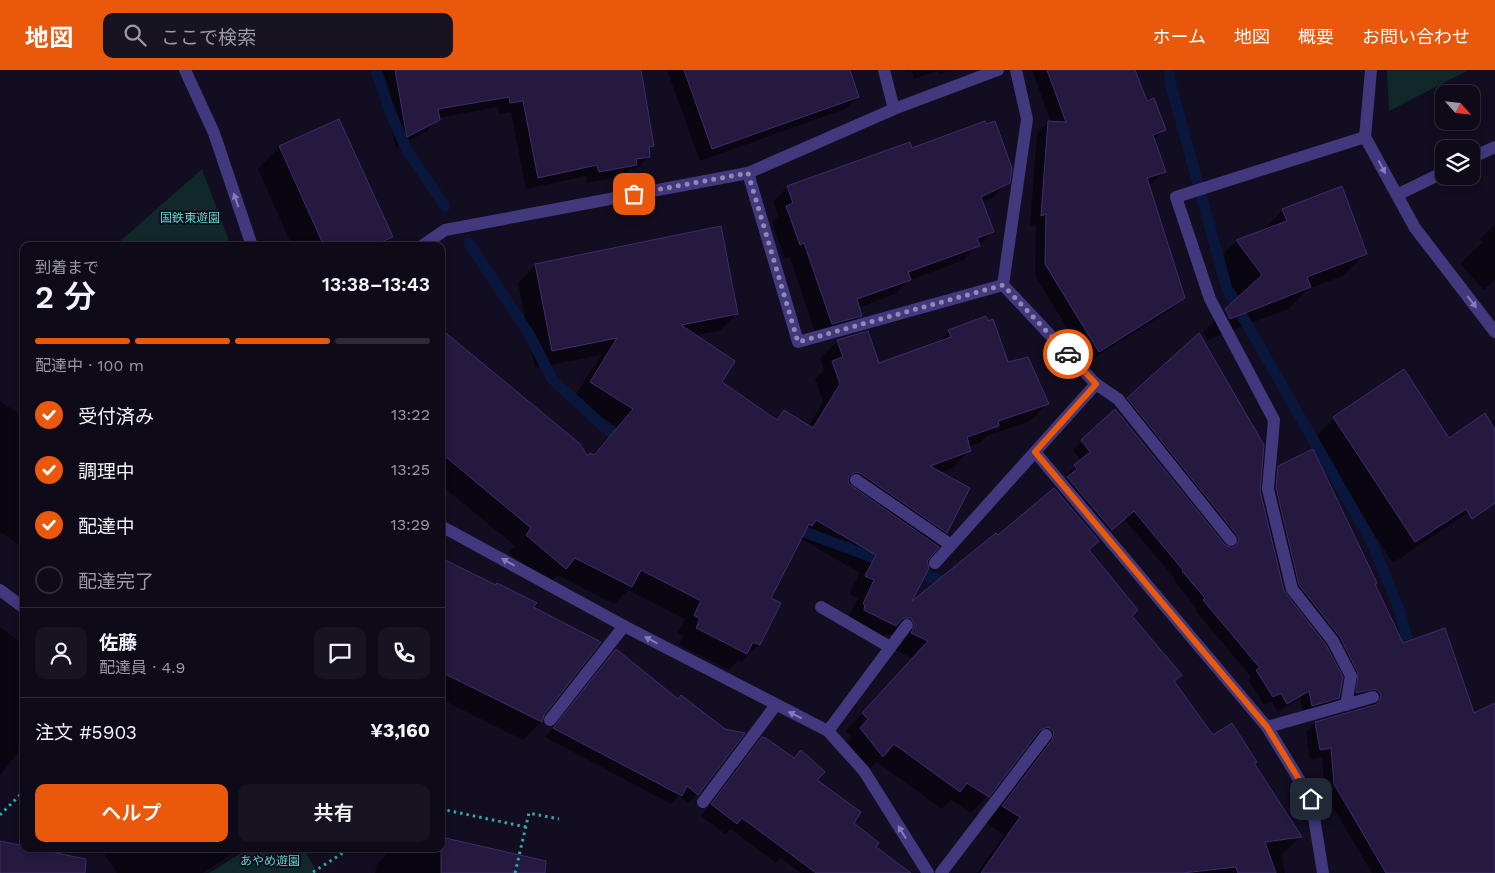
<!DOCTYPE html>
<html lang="ja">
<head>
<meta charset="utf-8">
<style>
	:root { --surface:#0e0a18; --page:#171321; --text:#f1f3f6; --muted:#9b9aa2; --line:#2e2b37; --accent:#ea580c }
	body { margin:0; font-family:"Work Sans","Noto Sans JP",sans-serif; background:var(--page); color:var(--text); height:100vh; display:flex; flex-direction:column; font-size:19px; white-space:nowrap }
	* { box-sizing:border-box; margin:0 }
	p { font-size:16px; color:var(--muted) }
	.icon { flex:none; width:28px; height:28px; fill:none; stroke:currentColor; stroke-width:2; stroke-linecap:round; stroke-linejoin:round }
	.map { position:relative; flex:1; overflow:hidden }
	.sheet { position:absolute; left:20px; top:172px; width:425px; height:610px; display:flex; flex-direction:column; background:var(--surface); border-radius:10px; box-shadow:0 2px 8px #0003,0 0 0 1px var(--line) }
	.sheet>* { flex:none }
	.needle { width:32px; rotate:117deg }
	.fabs { position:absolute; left:1435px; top:15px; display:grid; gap:10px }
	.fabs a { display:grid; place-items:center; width:45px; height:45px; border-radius:10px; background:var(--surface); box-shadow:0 2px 8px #0003,0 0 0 1px var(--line); font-size:25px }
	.pin { position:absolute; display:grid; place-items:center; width:42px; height:42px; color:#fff; margin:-21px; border-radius:10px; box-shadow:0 2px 8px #0006 }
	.courier { position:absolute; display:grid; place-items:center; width:50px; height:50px; margin:-25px; border:4px solid #ea580c; border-radius:50%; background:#fff; color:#222; box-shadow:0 1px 6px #0007 }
	.head em { font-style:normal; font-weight:600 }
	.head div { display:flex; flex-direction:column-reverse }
	.head { display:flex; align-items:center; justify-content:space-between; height:85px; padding:0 15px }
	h1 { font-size:32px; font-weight:600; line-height:38px }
	.bar { display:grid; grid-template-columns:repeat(4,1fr); gap:8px 5px; align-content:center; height:60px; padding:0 15px }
	.bar i { height:6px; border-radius:4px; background:var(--line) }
	.bar .current { background:var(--accent) }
	.bar p { grid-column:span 4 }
	.line { display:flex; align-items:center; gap:12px; padding:0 15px; border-top:1px solid var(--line) }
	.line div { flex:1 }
	.round { display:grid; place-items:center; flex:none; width:52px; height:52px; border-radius:10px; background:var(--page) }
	ol { padding:0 15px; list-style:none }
	li { display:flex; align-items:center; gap:15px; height:55px }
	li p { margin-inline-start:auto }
	li .icon { padding:5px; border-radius:50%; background:var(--accent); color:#fff; stroke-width:4 }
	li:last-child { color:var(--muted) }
	li i { width:28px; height:28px; border:2px solid var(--line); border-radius:50% }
	.primary-button { display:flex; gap:10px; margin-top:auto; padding:10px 15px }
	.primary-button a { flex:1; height:58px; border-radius:10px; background:var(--accent); color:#fff; font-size:20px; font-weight:600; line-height:58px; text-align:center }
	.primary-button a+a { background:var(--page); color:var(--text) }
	header { display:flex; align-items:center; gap:30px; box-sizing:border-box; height:70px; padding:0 25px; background:var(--accent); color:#fff }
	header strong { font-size:24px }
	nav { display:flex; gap:28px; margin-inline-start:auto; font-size:18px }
	.search { width:350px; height:45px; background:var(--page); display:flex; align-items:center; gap:12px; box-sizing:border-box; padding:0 18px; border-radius:10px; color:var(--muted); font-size:19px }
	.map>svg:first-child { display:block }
	.green { fill:#102829 }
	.shadow { fill:#0007 }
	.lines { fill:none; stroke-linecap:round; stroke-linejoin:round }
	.stream { stroke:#0a173c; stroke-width:11 }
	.building { fill:#251940; stroke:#3f2c6c }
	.path { stroke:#2faaaf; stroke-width:3; stroke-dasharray:2.5 4; stroke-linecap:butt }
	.minor { stroke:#42387e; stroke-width:12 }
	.oneway { fill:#857bb8 }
	.done { stroke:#9289b0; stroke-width:5; stroke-dasharray:0 9 }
	.route { stroke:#ea580c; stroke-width:6 }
	.labels { text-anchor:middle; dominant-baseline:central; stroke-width:4; stroke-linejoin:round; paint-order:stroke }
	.park-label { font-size:12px; fill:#5addc9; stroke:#120d20 }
</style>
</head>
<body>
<header>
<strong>地図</strong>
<div class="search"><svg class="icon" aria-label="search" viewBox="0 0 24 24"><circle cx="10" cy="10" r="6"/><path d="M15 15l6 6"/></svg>ここで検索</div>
<nav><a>ホーム</a><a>地図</a><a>概要</a><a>お問い合わせ</a></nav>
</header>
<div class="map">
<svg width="1495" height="803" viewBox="0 0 1495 803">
	<rect width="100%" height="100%" fill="#120d20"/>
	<g class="green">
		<path d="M1387,0H1469L1389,41Z"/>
		<path d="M202,99L231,176H121L116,175Z"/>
		<path d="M248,779H304L317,803H209Z"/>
	</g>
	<g class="shadow">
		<path d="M382,0H640L653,76L648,81L649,86L637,98L630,99L624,106L587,113L586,106L526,119L511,42L499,44L498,37L438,48V50L426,62L395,78Z"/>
		<path d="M667,0H848L858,27L845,39L700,91Z"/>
		<path d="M905,0H951L940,4L939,0L914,9L911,1L906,2Z"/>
		<path d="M1032,0H1134L1146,32L1164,60L1154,70L1165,101L1153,113L1148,115L1183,228L1172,239L1088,292L1035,206L1036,154L1030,156L1037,63L1048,52H1051Z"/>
		<path d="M338,50L391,166L382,176H292L258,99L279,77Z"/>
		<path d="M911,79L1008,112L993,127L982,133L993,162L964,190L908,211L895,224L858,238L861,245L846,260L817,268L790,187L785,189L772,152L778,146L773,132L787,117Z"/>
		<path d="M1283,140L1365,184L1343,206L1308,219L1288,239L1207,270L1203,262L1240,227L1214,193L1236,171L1261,162Z"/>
		<path d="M1495,154V209L1484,220L1460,194L1483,172L1480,169Z"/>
		<path d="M535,195L737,243L720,261L695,265L720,313L775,350L784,341L808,357L823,332L815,309L824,300L820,288L838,271L878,295L936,274L949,261L1007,293L1047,334L1030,351L987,366L980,373L969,377L970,380L953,398L939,403L946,462L934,474L908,536L998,466L1088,481L1173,612L1213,666L1255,692L1254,694L1300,767L1282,784L1285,803H977L1004,765L986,753L1036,679L1029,674L988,726L971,743L951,730L942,739L877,692L865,703L844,676L852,667L846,661L912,588L895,580L894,565H886L878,572L846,551L858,528L849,524L860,503L800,468L770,528L780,533L759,575L741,592L738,590L729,600L679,575L684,566L677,563L685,549L628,520L614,534L558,505L547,515L509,483L515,476L441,415V261L586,386L592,385L617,357L573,329L601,285L535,298L518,213Z"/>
		<path d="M1128,329L1259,421L1283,521L1338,628L1329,637L1303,644L1300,628L1278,642L1271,631L1264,635L1248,610L1251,607L1195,540L1196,538L1174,510L1175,509L1124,449L1102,468L1059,417L1068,408L1066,405L1081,391L1073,380L1115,340L1224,476L1229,478V474L1119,338Z"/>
		<path d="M0,331L24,347V478L0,462Z"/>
		<path d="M1334,348L1449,370L1495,350V425L1393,493L1312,370Z"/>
		<path d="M1279,397L1374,515L1403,575L1473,645L1495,635V803H1372L1325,724L1322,687L1310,689L1306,662L1315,653L1372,637V635L1369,630L1348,632L1350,613L1331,577L1291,525L1269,407Z"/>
		<path d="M441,489L531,538L542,644L541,652L523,670L441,629Z"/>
		<path d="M0,557L24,575V613L18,682L0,706Z"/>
		<path d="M616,581L697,724L688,733L679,726L671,734L545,667Z"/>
		<path d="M762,668L815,710L874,777L889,803H801L781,788L776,793L731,759L725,764L701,746L751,680Z"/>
		<path d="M0,774L22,777L24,776V779H61L55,803H0Z"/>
		<path d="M101,779H240L203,803H117Z"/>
		<path d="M392,779H441L497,803H375L377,794Z"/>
	</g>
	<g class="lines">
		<g class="stream">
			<path d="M376,0L391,44L407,80L445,136"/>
			<path d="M1169,0L1171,16L1227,219L1371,471L1399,539L1412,585"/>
			<path d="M469,173L529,264L552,309L603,356L624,371"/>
			<path d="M791,457L888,493"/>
			<path d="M910,501L953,513"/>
		</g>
	</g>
	<g class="building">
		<path d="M395,0H641L654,76L649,77L650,87L636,89L637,95L599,102L597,95L538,108L523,31L510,33L509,27L438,39L440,50L407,67Z"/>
		<path d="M684,0H850L859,27L712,79Z"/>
		<path d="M1047,0H1135L1147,31L1154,28L1166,60L1153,65L1166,102L1147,108L1185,228L1099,282L1045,194L1046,144L1041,146L1048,51L1066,52Z"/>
		<path d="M339,49L393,167L372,176H324L279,76Z"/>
		<path d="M985,51L986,54L995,51L1012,98L1010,113L981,127L994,162L977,168L980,176L908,202L911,210L857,229L862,246L832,254L804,173L800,175L786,136L793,133L787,116L910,72L912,78Z"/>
		<path d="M1342,116L1367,184L1307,207L1311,217L1230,249L1225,239L1262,205L1236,170L1287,151L1282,139Z"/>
		<path d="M721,156L738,244L681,255L735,291L722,312L777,350L784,340L813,358L840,314L832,291L843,287L837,270L868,261L879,293L951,267L948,260L986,246L988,251L993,249L1008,292L1028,287L1049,334L998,351L999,356L967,367L971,381L930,396L970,418L947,463L860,403L856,402L850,405L848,410L849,414L939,477L927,491L929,498L912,531L996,463L998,465L1054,418L1099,471L1089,480L1138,540L1132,546L1182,605L1174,611L1213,665L1232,653L1257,692L1254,693L1302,767L1265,772L1276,803H1238L1236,797L1183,803H981L1020,747L1002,736L1052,670L1054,662L1048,657L1040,660L989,727L967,713L960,722L894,674L883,687L860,658L868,649L862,643L928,571L911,563L915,555L911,548H903L896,556L864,540L865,535L863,534L874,510L865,506L876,485L816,450L812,456L809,454L771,528L781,533L760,575L753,572L747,584L696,558L700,549L694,545L701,531L641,500L632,517L575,488L566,499L526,465L531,458L441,383V259L579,373L587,385L591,383L594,385L633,339L590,312L617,268L552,281L535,194Z"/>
		<path d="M1199,263L1264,375L1260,421L1284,521L1326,575L1343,607L1339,628L1312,636L1309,621L1287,634L1281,623L1273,627L1256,600L1260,598L1203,530L1205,528L1182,501L1183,500L1134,441L1112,460L1067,407L1077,399L1074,395L1090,382L1081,370L1115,339L1225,475L1232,478L1236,476L1239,469L1237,465L1127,328Z"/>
		<path d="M1404,299L1449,368L1485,343L1495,359V433L1472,449L1466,439L1415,472L1333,347Z"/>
		<path d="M1313,379L1377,513L1375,514L1403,573L1445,558L1474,643L1495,633V803H1386L1334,714L1331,678L1320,680L1315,652L1375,635L1379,632L1381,625L1378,621L1375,619L1356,623L1358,603L1340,567L1299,515L1276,418L1278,396Z"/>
		<path d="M441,488L496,515L497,513L537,533L533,537L601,572L544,645L542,652L441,602Z"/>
		<path d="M616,579L678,629L681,625L725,659L745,663L698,725L687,716L682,726L553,658Z"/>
		<path d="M762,667L766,668L794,688L801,680L825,702L817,710L861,742L854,753L879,773L876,777L911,803H816L742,748L737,754L711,734Z"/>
		<path d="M441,767L546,791L545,803H441Z"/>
		<path d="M0,771L24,776V779H36L86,789L85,803H0Z"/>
	</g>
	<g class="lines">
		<g class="path">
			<path d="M441,739L526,757"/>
			<path d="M0,745L24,721"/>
			<path d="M313,802L349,779"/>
			<path d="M515,803L529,743L559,749"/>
		</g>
		<g class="minor">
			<path d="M185,0L214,63L252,176"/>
			<path d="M884,0L894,39"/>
			<path d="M1016,0L1027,49L1003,215L1096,314L1118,329L1231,470"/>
			<path d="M1371,0L1365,67L1415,158L1495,262"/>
			<path d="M1471,88L1495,77"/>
			<path d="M748,103L798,272L1003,215"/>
			<path d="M1397,125L1444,102"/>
			<path d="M422,176L445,160L748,103L894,39L998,0"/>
			<path d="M1035,382L1267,657L1311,729L1323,803"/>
			<path d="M856,410L951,475"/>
			<path d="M441,456L624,556L828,661L864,701L928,803"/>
			<path d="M935,493L1096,314"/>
			<path d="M0,520L24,538"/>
			<path d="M821,537L890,577"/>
			<path d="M1346,635L1351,606L1333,571L1292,519L1268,419L1274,350L1210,229L1176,127L1365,67"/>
			<path d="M550,650L624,556"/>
			<path d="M1267,657L1373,627"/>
			<path d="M828,661L907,555"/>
			<path d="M703,732L776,635"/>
			<path d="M941,803L1046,665"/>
		</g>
	</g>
	<defs><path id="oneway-solid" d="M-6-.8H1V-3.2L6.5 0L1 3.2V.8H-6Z" transform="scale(1.25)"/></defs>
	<g class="oneway">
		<use href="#oneway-solid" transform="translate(1382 97) rotate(62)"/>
		<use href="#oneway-solid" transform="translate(236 130) rotate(-109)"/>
		<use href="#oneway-solid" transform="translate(1472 232) rotate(52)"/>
		<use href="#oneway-solid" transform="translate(508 492) rotate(-151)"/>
		<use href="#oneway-solid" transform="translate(651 570) rotate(-152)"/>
		<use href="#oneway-solid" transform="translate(795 645) rotate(-154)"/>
		<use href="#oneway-solid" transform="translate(902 762) rotate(-122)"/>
	</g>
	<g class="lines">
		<path class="done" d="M634,124L748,103L798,272L1003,215L1068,284"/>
		<path class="route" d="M1068,284L1096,314L1035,382L1267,657L1311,729"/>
	</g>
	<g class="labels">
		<g class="park-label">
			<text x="190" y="148">国鉄東遊園</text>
			<text x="270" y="791">あやめ遊園</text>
		</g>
	</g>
</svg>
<div class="fabs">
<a><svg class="needle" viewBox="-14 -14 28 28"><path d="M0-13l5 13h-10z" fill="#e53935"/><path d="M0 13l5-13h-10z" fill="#9b9aa2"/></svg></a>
<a><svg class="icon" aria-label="layers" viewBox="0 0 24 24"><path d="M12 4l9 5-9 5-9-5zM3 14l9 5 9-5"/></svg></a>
</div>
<div class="pin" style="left:634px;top:124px;background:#ea580c"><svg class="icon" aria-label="bag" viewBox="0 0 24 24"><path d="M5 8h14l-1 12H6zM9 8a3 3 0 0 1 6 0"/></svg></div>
<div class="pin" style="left:1311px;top:729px;background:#1f2937"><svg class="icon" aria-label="home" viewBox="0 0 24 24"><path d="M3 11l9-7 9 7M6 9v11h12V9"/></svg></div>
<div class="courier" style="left:1068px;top:284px"><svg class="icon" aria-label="car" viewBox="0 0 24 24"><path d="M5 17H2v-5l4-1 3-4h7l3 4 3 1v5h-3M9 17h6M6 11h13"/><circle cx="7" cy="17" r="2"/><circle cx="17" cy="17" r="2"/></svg></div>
<section class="sheet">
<div class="head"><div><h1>2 分</h1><p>到着まで</p></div><em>13:38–13:43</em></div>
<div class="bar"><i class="current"></i><i class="current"></i><i class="current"></i><i></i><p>配達中 · 100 m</p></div>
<ol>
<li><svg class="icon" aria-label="check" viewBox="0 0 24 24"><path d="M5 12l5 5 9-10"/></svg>受付済み<p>13:22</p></li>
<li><svg class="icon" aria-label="check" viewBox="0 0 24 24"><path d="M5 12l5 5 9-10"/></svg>調理中<p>13:25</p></li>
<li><svg class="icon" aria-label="check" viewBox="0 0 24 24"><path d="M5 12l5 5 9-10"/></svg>配達中<p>13:29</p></li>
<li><i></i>配達完了</li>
</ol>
<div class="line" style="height:90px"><a class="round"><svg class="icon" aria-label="person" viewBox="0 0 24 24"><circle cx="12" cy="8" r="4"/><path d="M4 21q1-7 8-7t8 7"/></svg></a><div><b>佐藤</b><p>配達員 · 4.9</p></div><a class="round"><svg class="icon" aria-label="chat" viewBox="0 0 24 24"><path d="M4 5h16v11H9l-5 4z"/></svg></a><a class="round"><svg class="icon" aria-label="phone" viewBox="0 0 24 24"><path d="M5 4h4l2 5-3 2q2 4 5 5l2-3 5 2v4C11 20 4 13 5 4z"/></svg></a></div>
<div class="line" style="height:65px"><div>注文 #5903</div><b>¥3,160</b></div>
<div class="primary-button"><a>ヘルプ</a><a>共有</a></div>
</section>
</div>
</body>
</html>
